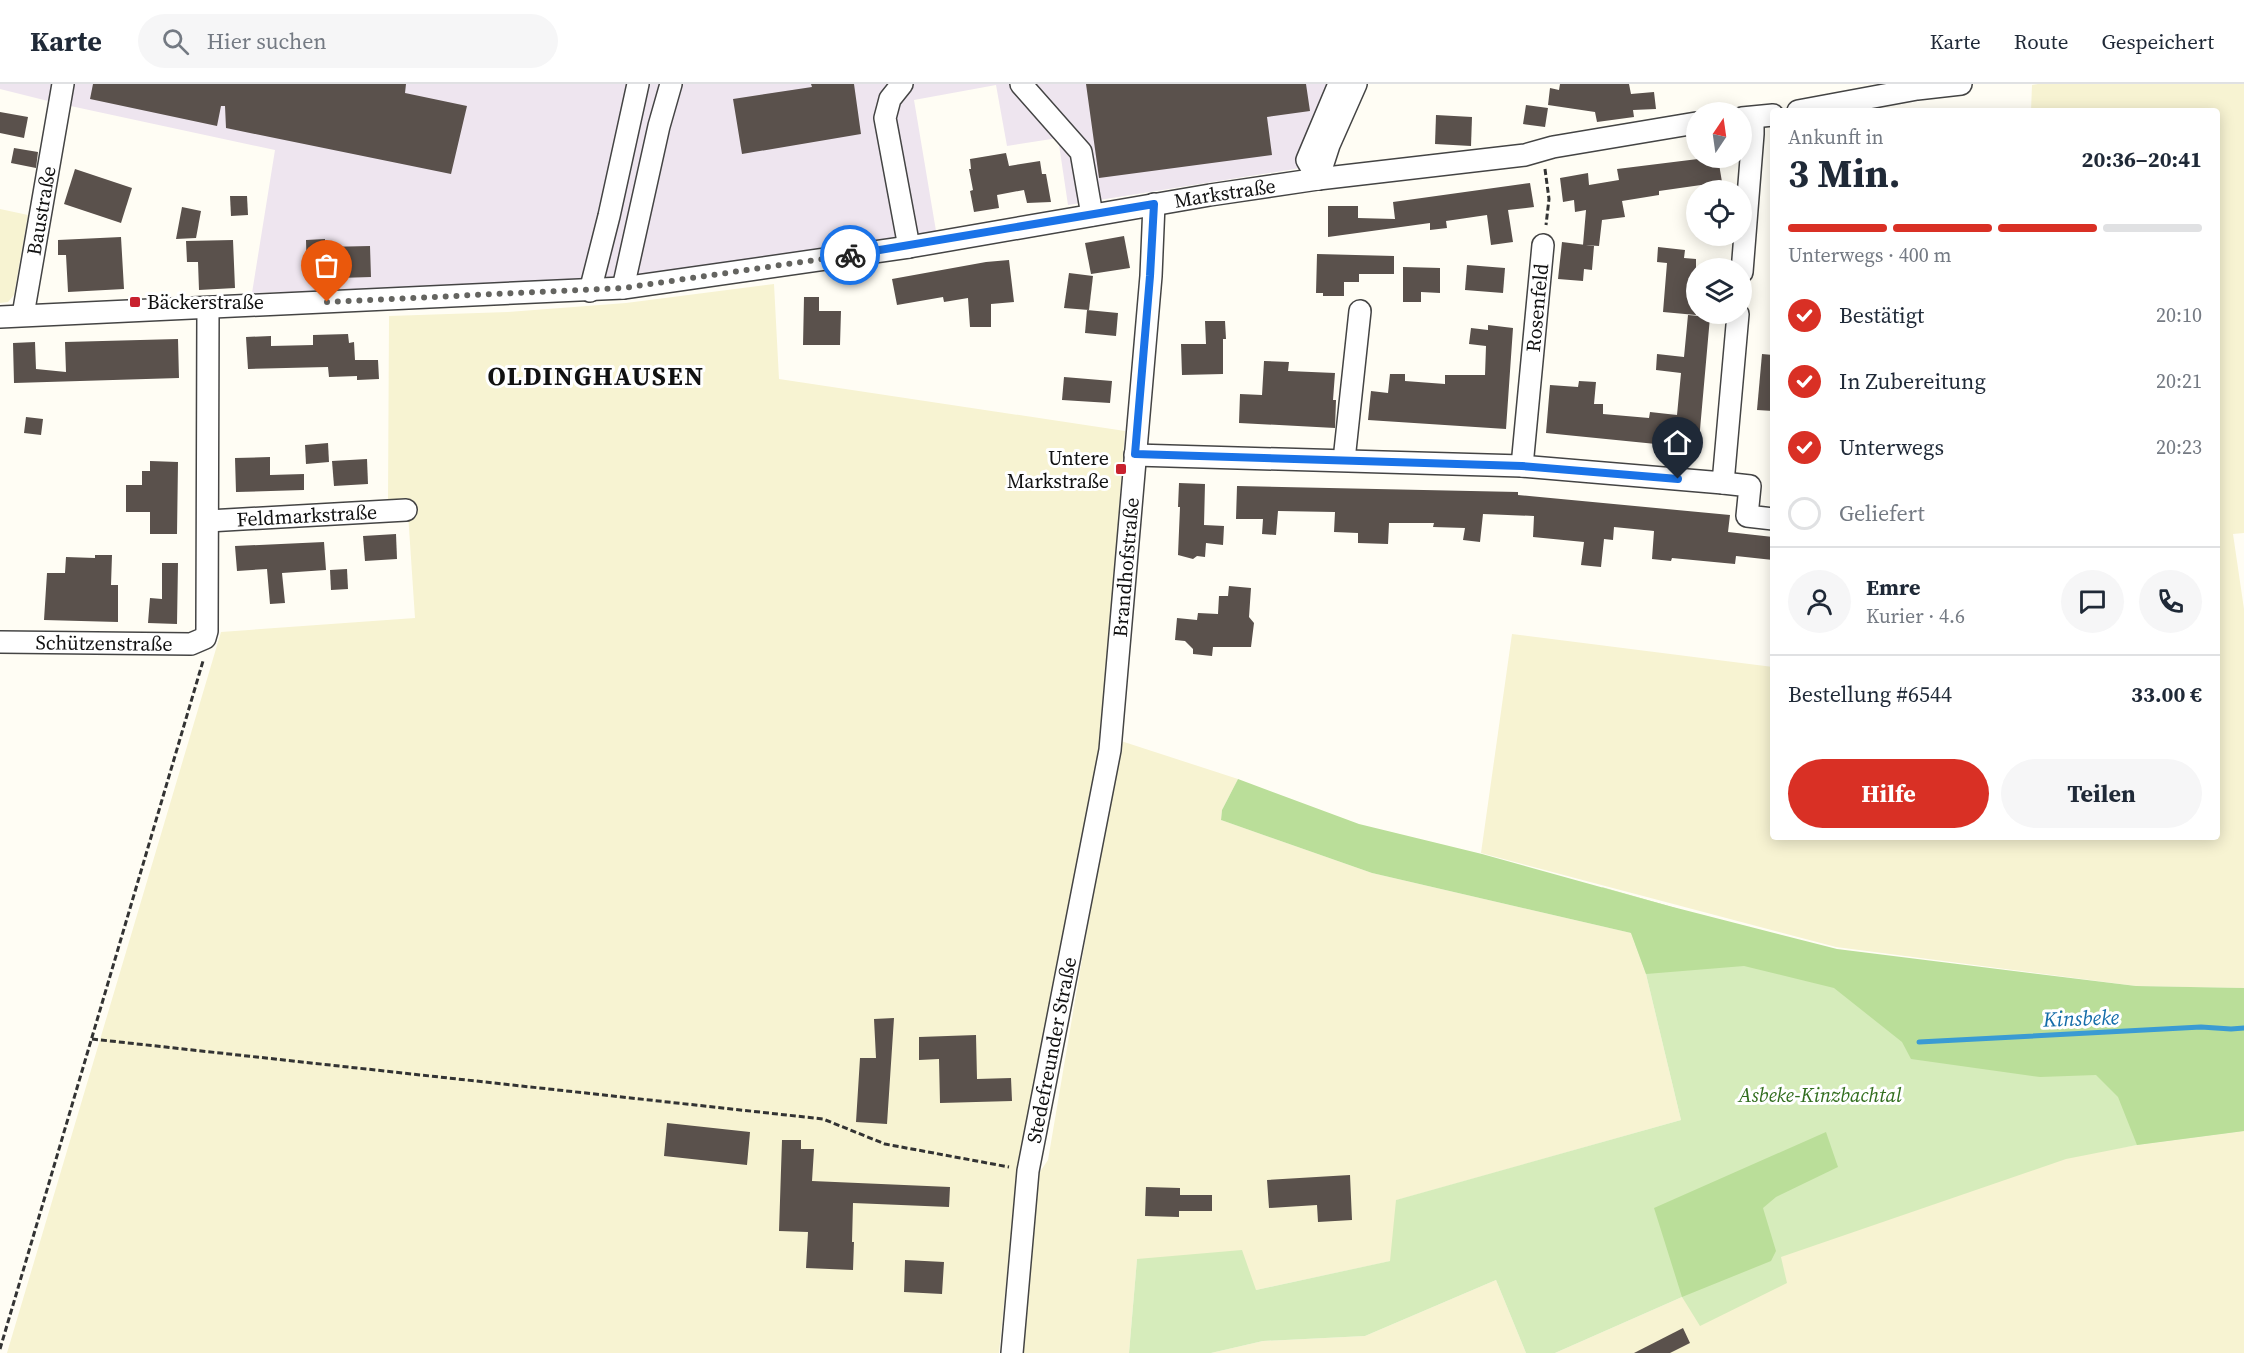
<!DOCTYPE html>
<html lang="de">
<head>
<meta charset="utf-8">
<style>
	:root { --surface:#fff; --page:#f6f6f7; --text:#1f2937; --muted:#747a83; --line:#e0e1e3; --accent:#d93025 }
	body { margin:0; font-family:"Source Serif 4",serif; background:var(--page); color:var(--text); height:100vh; display:flex; flex-direction:column; font-size:22px; white-space:nowrap }
	* { box-sizing:border-box; margin:0 }
	p { font-size:20px; color:var(--muted) }
	.icon { flex:none; width:33px; height:33px; fill:none; stroke:currentColor; stroke-width:2; stroke-linecap:round; stroke-linejoin:round }
	.map { position:relative; flex:1; overflow:hidden }
	.panel { position:absolute; left:1770px; top:24px; width:450px; height:732px; display:flex; flex-direction:column; background:var(--surface); border-radius:6px; box-shadow:0 3px 15px #0003 }
	.panel>* { flex:none }
	.needle { width:39px; rotate:13deg }
	.tools { position:absolute; left:1686px; top:18px; display:grid; gap:12px }
	.tools a { display:grid; place-items:center; width:66px; height:66px; border-radius:50%; background:var(--surface); box-shadow:0 3px 15px #0003; font-size:30px }
	.pin { position:absolute; display:grid; place-items:center; width:51px; height:51px; color:#fff; margin:-62px -26px; border-radius:50% 50% 50% 0; rotate:-45deg; box-shadow:0 0 6px #0007 }
	.pin .icon { rotate:45deg }
	.courier { position:absolute; display:grid; place-items:center; width:60px; height:60px; margin:-30px; border:4px solid #1a73e8; border-radius:50%; background:#fff; color:#222; box-shadow:0 2px 8px #0007 }
	.summary em { font-style:normal; font-weight:700 }
	.summary div { display:flex; flex-direction:column-reverse }
	.summary { display:flex; align-items:center; justify-content:space-between; height:102px; padding:0 18px }
	h1 { font-size:39px; font-weight:700; line-height:45px }
	.bar { display:grid; grid-template-columns:repeat(4,1fr); gap:9px 6px; align-content:center; height:72px; padding:0 18px }
	.bar i { height:8px; border-radius:4px; background:var(--line) }
	.bar .on { background:var(--accent) }
	.bar p { grid-column:span 4 }
	.line { display:flex; align-items:center; gap:15px; padding:0 18px; border-top:2px solid var(--line) }
	.line div { flex:1 }
	.round { display:grid; place-items:center; flex:none; width:63px; height:63px; border-radius:32px; background:var(--page) }
	ol { padding:0 18px; list-style:none }
	li { display:flex; align-items:center; gap:18px; height:66px }
	li p { margin-inline-start:auto }
	li .icon { padding:6px; border-radius:50%; background:var(--accent); color:#fff; stroke-width:4 }
	li:last-child { color:var(--muted) }
	li i { width:33px; height:33px; border:3px solid var(--line); border-radius:50% }
	.action { display:flex; gap:12px; margin-top:auto; padding:12px 18px }
	.action a { flex:1; height:69px; border-radius:36px; background:var(--accent); color:#fff; font-size:24px; font-weight:700; line-height:69px; text-align:center }
	.action a+a { background:var(--page); color:var(--text) }
	header { display:flex; align-items:center; gap:36px; box-sizing:border-box; height:84px; padding:0 30px; background:var(--surface); border-bottom:2px solid var(--line) }
	header strong { font-size:28px }
	nav { display:flex; gap:33px; margin-inline-start:auto; font-size:21px }
	.search { width:420px; height:54px; background:var(--page); display:flex; align-items:center; gap:15px; box-sizing:border-box; padding:0 21px; border-radius:33px; color:var(--muted); font-size:22px }
	.map>svg:first-child { display:block }
	.industrial { fill:#eee5ef }
	.farmland { fill:#f7f3d2 }
	.green { fill:#d6ecbb }
	.forest { fill:#bade99 }
	.lines { fill:none; stroke-linecap:round; stroke-linejoin:round }
	.stream { stroke:#3a9bd3; stroke-width:5 }
	.building { fill:#5a514c }
	.minor-casing { stroke:#444; stroke-width:24 }
	.path { stroke:#333; stroke-width:3; stroke-dasharray:6 3; stroke-linecap:butt }
	.minor { stroke:#fff; stroke-width:21 }
	.done { stroke:#646460; stroke-width:6; stroke-dasharray:0 10.8 }
	.route { stroke:#1a73e8; stroke-width:8 }
	.poi-dot { fill:#c8212e; stroke:#fff; stroke-width:2 }
	.labels { text-anchor:middle; dominant-baseline:central; stroke-width:6; stroke-linejoin:round; paint-order:stroke }
	.street-label { font-size:20px; fill:#111; stroke:#fff }
	.poi-label { font-size:20px; fill:#111; stroke:#fff; text-anchor:start }
	.park-label { font-size:20px; font-style:italic; fill:#306d1d; stroke:#fff }
	.water-label { font-size:21px; font-style:italic; fill:#136ca9; stroke:#fff }
	.district-label { font-size:26px; font-weight:bold; letter-spacing:1.5px; fill:#111; stroke:#fff }
</style>
</head>
<body>
<header>
<strong>Karte</strong>
<div class="search"><svg class="icon" aria-label="search" viewBox="0 0 24 24"><circle cx="10" cy="10" r="6"/><path d="M15 15l6 6"/></svg>Hier suchen</div>
<nav><a>Karte</a><a>Route</a><a>Gespeichert</a></nav>
</header>
<div class="map">
<svg width="2244" height="1269" viewBox="0 0 2244 1269">
	<rect width="100%" height="100%" fill="#fffdf4"/>
	<path class="industrial" d="M0,0H1353L1307,83L1068,121L1058,54L1007,62L996,1L914,16L936,147L682,187L565,199L477,203L252,209L275,66L52,18L0,5Z"/>
	<g class="farmland">
		<path d="M2038,0H2244V449L2233,450L2244,525V904L2136,902L1836,863L1481,769L1512,550L1773,583V753H2217V27H2031L2032,1Z"/>
		<path d="M0,125L28,131L14,211L8,218L0,219Z"/>
		<path d="M774,200L779,295L1125,347L1101,665L1018,1082L999,1269H7L221,548L415,534L407,414L388,416L389,232L508,228L626,219Z"/>
		<path d="M1121,657L1238,695L1222,726L1221,736L1372,789L1631,849L1646,890L1681,1036L1397,1116L1391,1177L1256,1206L1137,1175L1129,1269H1022L1037,1092L1048,1076L1116,675Z"/>
		<path d="M2244,1047V1269H1555L1682,1213L1763,1124L2137,1061Z"/>
		<path d="M1496,1196L1526,1269H1211L1263,1257L1365,1252Z"/>
	</g>
	<path class="green" d="M1602,803L1669,822L1930,906L2244,904V1047L2137,1061L2066,1075L1781,1173L1787,1199L1700,1242L1682,1213L1555,1269H1526L1496,1196L1365,1252L1263,1257L1211,1269H1129L1137,1175L1242,1166L1256,1206L1390,1177L1396,1116L1681,1036L1646,890L1631,849Z"/>
	<g class="forest">
		<path d="M1238,695L1359,740L1482,770L1669,822L1837,865L2136,902L2244,904V1047L2137,1061L2118,1013L2096,991L2040,993L1911,975L1902,958L1834,904L1744,882L1646,890L1631,849L1372,789L1221,736L1222,726Z"/>
		<path d="M1826,1048L1838,1083L1776,1113L1763,1124L1776,1167L1771,1177L1682,1213L1654,1124Z"/>
	</g>
	<g class="lines">
		<path class="stream" d="M1919,958L2201,943L2231,945L2244,944"/>
	</g>
	<g class="building">
		<path d="M93,0H406L405,9L467,22L451,90L226,44L225,22H221L217,42L90,15Z"/>
		<path d="M811,0H854L861,50L742,70L733,15L812,3Z"/>
		<path d="M1086,0H1306L1310,27L1267,33L1272,71L1099,94Z"/>
		<path d="M1560,0H1629L1631,10L1654,8L1656,25L1633,26L1634,33L1597,38L1595,28L1548,21L1550,4L1559,6Z"/>
		<path d="M1526,21L1548,24L1545,43L1523,40Z"/>
		<path d="M0,28L28,33L24,54L0,49Z"/>
		<path d="M1436,31L1472,33L1471,62L1435,60Z"/>
		<path d="M14,64L38,68L36,84L11,79Z"/>
		<path d="M1006,69L1009,82L1040,77L1042,90H1046L1051,118L1027,119L1024,106L997,111L999,124L974,128L970,107L973,106L969,85H971L970,75Z"/>
		<path d="M1706,74H1718L1723,104L1709,106L1708,100L1659,107V111L1622,117L1625,133L1602,136L1599,162L1583,161L1586,126L1575,128L1574,116L1563,118L1560,94L1588,89L1589,101L1619,96L1617,85Z"/>
		<path d="M75,85L132,104L121,139L64,120Z"/>
		<path d="M1530,99L1534,123L1508,126L1513,158L1491,161L1487,131L1446,137L1447,144L1430,146V139L1328,153V122H1358V134L1395,135L1393,118Z"/>
		<path d="M230,112H247L248,131L231,132Z"/>
		<path d="M182,123L201,127L196,154L176,155Z"/>
		<path d="M1124,152L1130,184L1091,190L1085,159Z"/>
		<path d="M121,153L124,205L68,208L66,171H58V156Z"/>
		<path d="M325,155V163L370,162L371,193L307,195L306,156Z"/>
		<path d="M233,156L235,204L199,206L198,178H187L186,157Z"/>
		<path d="M1562,158L1594,162L1592,186L1584,185L1583,197L1558,195Z"/>
		<path d="M1658,163L1685,166L1684,174L1696,175V231L1663,228L1667,179L1657,178Z"/>
		<path d="M1317,170L1394,172V190H1359V198H1344V212H1323V209H1316Z"/>
		<path d="M1009,176L1014,218L991,220V243H970L968,214L944,218L943,213L897,221L892,195L986,178Z"/>
		<path d="M1467,181L1505,184L1503,209L1465,206Z"/>
		<path d="M1403,183L1440,184V209L1421,208V218H1403Z"/>
		<path d="M1069,189L1093,192L1089,226L1064,224Z"/>
		<path d="M804,213H819V227H841L840,261H803Z"/>
		<path d="M1087,226L1118,229L1116,252L1085,249Z"/>
		<path d="M1688,231L1710,233L1698,368L1656,365V360L1546,349L1550,301L1578,303L1579,297L1596,298L1594,320H1603V330L1649,334L1650,328L1677,331L1681,289L1656,286L1657,270L1684,273Z"/>
		<path d="M1205,237H1225L1226,255H1223V290L1182,291L1181,260H1206Z"/>
		<path d="M1488,241L1513,244L1506,345L1368,336L1371,307L1388,309L1390,290H1405V297L1445,300V291H1485L1486,262L1469,260L1471,244L1488,246Z"/>
		<path d="M348,250L349,259L354,258L355,276H378L379,295L357,296V292L329,293L328,283L248,285L246,253L271,252V262L313,261V251Z"/>
		<path d="M178,255L179,294L14,299L13,259L35,258L36,285L66,288L65,258Z"/>
		<path d="M1762,270L1773,271V327L1757,326Z"/>
		<path d="M1264,277L1289,278L1288,287L1335,289L1333,316H1336L1335,344L1239,339L1240,310L1262,311Z"/>
		<path d="M1064,293L1112,297L1110,319L1062,316Z"/>
		<path d="M26,333L43,335L41,351L24,349Z"/>
		<path d="M328,359L329,378L306,380L305,361Z"/>
		<path d="M270,373V391L304,390V406L236,408L235,374Z"/>
		<path d="M367,375L368,400L334,402L332,377Z"/>
		<path d="M150,377L178,378L177,450H150V428H126V401H142V387H150Z"/>
		<path d="M1179,399L1205,400L1204,441L1224,442L1223,461L1206,459L1205,473L1197,472L1193,475L1178,471L1180,423H1178Z"/>
		<path d="M1237,402L1518,408V411L1730,431L1728,448L1773,453V476L1736,472L1735,480L1672,474L1671,477L1652,475L1654,447L1614,443L1613,456L1604,455L1601,483L1581,481L1584,458L1533,453L1534,432L1483,430L1480,458L1463,456L1465,444L1433,443L1434,439H1389L1388,460L1358,459V449L1334,448L1335,428L1278,427L1276,451L1262,450L1263,435H1236Z"/>
		<path d="M396,450L397,475L365,477L363,452Z"/>
		<path d="M324,458L326,486L282,489L285,519L270,520L267,485L237,487L235,462Z"/>
		<path d="M95,471H112L111,501H118V538L44,536L47,489H65L66,473L95,474Z"/>
		<path d="M162,479H178L177,540L148,539L150,514L162,515Z"/>
		<path d="M347,485L348,505L331,506L330,486Z"/>
		<path d="M1229,502L1251,504L1249,533L1254,539L1251,563H1213L1212,572L1193,570V565L1185,557L1175,556L1177,534L1197,536L1198,529L1218,530L1219,512H1228Z"/>
		<path d="M894,934L887,1040L856,1038L860,974H876L874,935Z"/>
		<path d="M976,951L977,995L1011,994L1012,1017L940,1019L939,975L919,976V953Z"/>
		<path d="M667,1039L750,1048L747,1081L664,1072Z"/>
		<path d="M782,1056H801V1065H814L812,1097L950,1103L949,1123L853,1119L852,1158H854L853,1186L806,1184L808,1148L779,1147Z"/>
		<path d="M1350,1091L1352,1136L1318,1138L1317,1121L1269,1124L1267,1096Z"/>
		<path d="M1146,1103L1180,1104V1111H1212V1127H1179V1133L1145,1132Z"/>
		<path d="M905,1176L944,1178L942,1210L904,1208Z"/>
		<path d="M1683,1244L1690,1259L1670,1269H1634Z"/>
	</g>
	<g class="lines">
		<g class="minor-casing">
			<g id="minor">
				<path d="M902,0L890,15L885,34L909,163"/>
				<path d="M1021,0L1081,68L1092,131"/>
				<path d="M1798,27L1917,5L1961,0"/>
				<path d="M1742,34L1773,31"/>
				<path d="M1318,95L1307,76L1339,0"/>
				<path d="M1318,95L1329,61L1356,0"/>
				<path d="M1742,188L1753,50V34"/>
				<path d="M623,204L659,42L671,0"/>
				<path d="M590,207L609,132L638,0"/>
				<path id="s1" d="M23,231L63,0"/>
				<path id="s2" d="M0,233L623,204L909,163L1210,111L1318,95L1525,71L1553,63L1696,39"/>
				<path d="M1135,371L1522,382L1723,399L1738,230"/>
				<path d="M1344,376L1360,227"/>
				<path id="s3" d="M1522,382L1543,161"/>
				<path d="M1723,399L1750,402L1747,432L1773,435"/>
				<path id="s4" d="M208,437L406,426"/>
				<path id="s5" d="M0,558L191,560L205,554L207,547L208,224"/>
				<path id="s6" d="M1012,1269L1028,1087L1110,666L1151,192L1154,120"/>
			</g>
		</g>
		<g class="path">
			<path d="M1545,85L1549,115L1546,141"/>
			<path d="M92,955L823,1035L885,1060L1009,1083"/>
			<path d="M0,1265L203,577"/>
		</g>
		<use href="#minor" class="minor"/>
	</g>
	<g class="lines">
		<path class="done" d="M327,218L623,204L850,171"/>
		<path class="route" d="M850,171L1154,120L1150,192L1135,370L1522,382L1678,395"/>
	</g>
	<g class="poi-dot">
		<rect x="129" y="212" width="12" height="12" rx="3"/>
		<rect x="1115" y="379" width="12" height="12" rx="3"/>
	</g>
	<g class="labels">
		<g class="street-label">
			<text stroke="none"><textPath href="#s2" startOffset="1233">Markstraße</textPath></text>
			<text stroke="none"><textPath href="#s1" startOffset="106">Baustraße</textPath></text>
			<text stroke="none"><textPath href="#s3" startOffset="159">Rosenfeld</textPath></text>
			<text stroke="none"><textPath href="#s4" startOffset="99">Feldmarkstraße</textPath></text>
			<text stroke="none"><textPath href="#s6" startOffset="795">Brandhofstraße</textPath></text>
			<text stroke="none"><textPath href="#s5" startOffset="104">Schützenstraße</textPath></text>
			<text stroke="none"><textPath href="#s6" startOffset="306">Stedefreunder Straße</textPath></text>
		</g>
		<g class="poi-label">
			<text x="147" y="218">Bäckerstraße</text>
			<text x="1109" y="374" text-anchor="end">Untere<tspan x="1109" dy="23">Markstraße</tspan></text>
		</g>
		<g class="park-label">
			<text x="1820" y="1011">Asbeke-Kinzbachtal</text>
		</g>
		<g class="water-label">
			<text transform="translate(2081 934) rotate(-2)">Kinsbeke</text>
		</g>
		<g class="district-label">
			<text x="596" y="292">OLDINGHAUSEN</text>
		</g>
	</g>
</svg>
<div class="tools">
<a><svg class="needle" viewBox="-14 -14 28 28"><path d="M0-13l5 13h-10z" fill="#e53935"/><path d="M0 13l5-13h-10z" fill="#747a83"/></svg></a>
<a><svg class="icon" aria-label="locate" viewBox="0 0 24 24"><circle cx="12" cy="12" r="6"/><path d="M12 2v4M12 18v4M2 12h4M18 12h4"/></svg></a>
<a><svg class="icon" aria-label="layers" viewBox="0 0 24 24"><path d="M12 4l9 5-9 5-9-5zM3 14l9 5 9-5"/></svg></a>
</div>
<div class="pin" style="left:327px;top:218px;background:#ea580c"><svg class="icon" aria-label="bag" viewBox="0 0 24 24"><path d="M5 8h14l-1 12H6zM9 8a3 3 0 0 1 6 0"/></svg></div>
<div class="pin" style="left:1678px;top:395px;background:#1f2937"><svg class="icon" aria-label="home" viewBox="0 0 24 24"><path d="M3 11l9-7 9 7M6 9v11h12V9"/></svg></div>
<div class="courier" style="left:850px;top:171px"><svg class="icon" aria-label="bike" viewBox="0 0 24 24"><circle cx="6" cy="16" r="4"/><circle cx="18" cy="16" r="4"/><path d="M6 16l4-8h5l3 8M10 8l3 8H6M13 5h3"/></svg></div>
<section class="panel">
<div class="summary"><div><h1>3 Min.</h1><p>Ankunft in</p></div><em>20:36–20:41</em></div>
<div class="bar"><i class="on"></i><i class="on"></i><i class="on"></i><i></i><p>Unterwegs · 400 m</p></div>
<ol>
<li><svg class="icon" aria-label="check" viewBox="0 0 24 24"><path d="M5 12l5 5 9-10"/></svg>Bestätigt<p>20:10</p></li>
<li><svg class="icon" aria-label="check" viewBox="0 0 24 24"><path d="M5 12l5 5 9-10"/></svg>In Zubereitung<p>20:21</p></li>
<li><svg class="icon" aria-label="check" viewBox="0 0 24 24"><path d="M5 12l5 5 9-10"/></svg>Unterwegs<p>20:23</p></li>
<li><i></i>Geliefert</li>
</ol>
<div class="line" style="height:108px"><a class="round"><svg class="icon" aria-label="person" viewBox="0 0 24 24"><circle cx="12" cy="8" r="4"/><path d="M4 21q1-7 8-7t8 7"/></svg></a><div><b>Emre</b><p>Kurier · 4.6</p></div><a class="round"><svg class="icon" aria-label="chat" viewBox="0 0 24 24"><path d="M4 5h16v11H9l-5 4z"/></svg></a><a class="round"><svg class="icon" aria-label="phone" viewBox="0 0 24 24"><path d="M5 4h4l2 5-3 2q2 4 5 5l2-3 5 2v4C11 20 4 13 5 4z"/></svg></a></div>
<div class="line" style="height:78px"><div>Bestellung #6544</div><b>33.00 €</b></div>
<div class="action"><a>Hilfe</a><a>Teilen</a></div>
</section>
</div>
</body>
</html>
